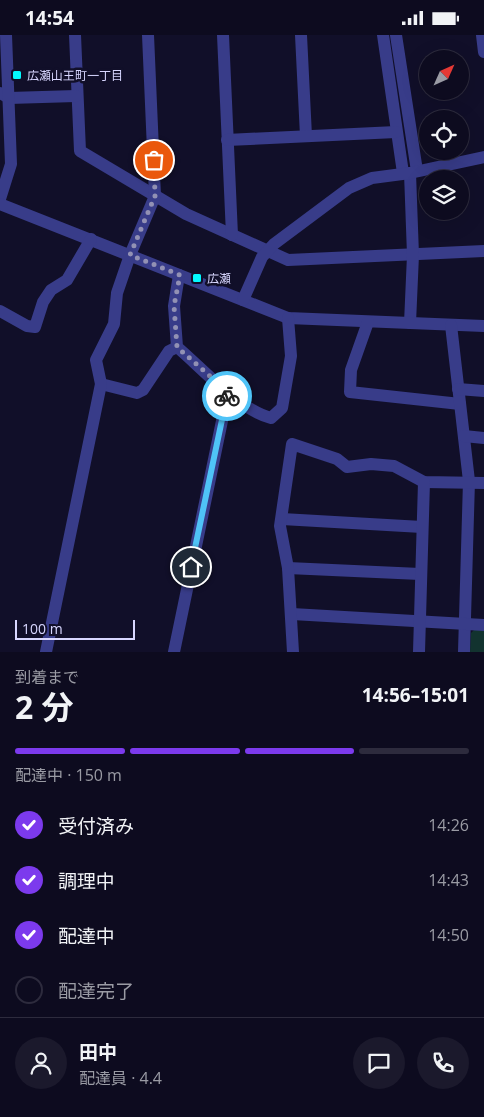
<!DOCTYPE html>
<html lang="ja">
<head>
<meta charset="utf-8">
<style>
	:root { --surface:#0d0b1f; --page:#1b192c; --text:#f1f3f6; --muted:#9a9ba4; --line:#2d2b3d; --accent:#7c3aed }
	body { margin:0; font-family:"Open Sans","Noto Sans JP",sans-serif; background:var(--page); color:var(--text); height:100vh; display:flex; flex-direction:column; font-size:19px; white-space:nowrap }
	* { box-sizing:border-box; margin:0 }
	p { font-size:16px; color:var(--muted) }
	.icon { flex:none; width:28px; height:28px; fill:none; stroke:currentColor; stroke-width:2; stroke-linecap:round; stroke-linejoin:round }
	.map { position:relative; height:617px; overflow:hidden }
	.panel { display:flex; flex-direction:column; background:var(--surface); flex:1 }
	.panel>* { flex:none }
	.needle { width:32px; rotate:45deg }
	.tools { position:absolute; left:419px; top:15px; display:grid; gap:10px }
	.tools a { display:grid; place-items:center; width:50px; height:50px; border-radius:50%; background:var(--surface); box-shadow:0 5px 20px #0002,0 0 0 1px var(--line); font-size:25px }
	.scale { position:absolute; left:15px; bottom:12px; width:120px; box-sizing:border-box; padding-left:5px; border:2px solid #d8d7ff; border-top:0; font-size:14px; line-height:18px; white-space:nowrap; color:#d8d7ff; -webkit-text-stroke:4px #110f29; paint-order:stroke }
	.pin { position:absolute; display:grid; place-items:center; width:42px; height:42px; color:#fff; margin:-21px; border:2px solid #fff; border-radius:50%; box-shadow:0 1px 5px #0007 }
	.courier { position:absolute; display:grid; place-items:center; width:50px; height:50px; margin:-25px; border:4px solid #4fc3f7; border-radius:50%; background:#fff; color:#222; box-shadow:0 1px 6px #0007 }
	.summary em { font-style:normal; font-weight:700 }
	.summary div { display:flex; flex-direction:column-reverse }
	.summary { display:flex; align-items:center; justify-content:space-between; height:85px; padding:0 15px }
	h1 { font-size:32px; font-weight:700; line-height:38px }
	.bar { display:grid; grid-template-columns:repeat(4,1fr); gap:8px 5px; align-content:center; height:60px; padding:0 15px }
	.bar i { height:6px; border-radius:4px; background:var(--line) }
	.bar .current { background:var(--accent) }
	.bar p { grid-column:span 4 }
	.line { display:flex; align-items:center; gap:12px; padding:0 15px; border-top:1px solid var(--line) }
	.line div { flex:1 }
	.round { display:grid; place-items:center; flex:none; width:52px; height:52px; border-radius:26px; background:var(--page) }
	ol { padding:0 15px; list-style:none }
	li { display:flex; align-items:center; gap:15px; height:55px }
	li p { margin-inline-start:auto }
	li .icon { padding:5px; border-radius:50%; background:var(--accent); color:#fff; stroke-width:4 }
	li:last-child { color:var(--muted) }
	li i { width:28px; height:28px; border:2px solid var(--line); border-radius:50% }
	.status { display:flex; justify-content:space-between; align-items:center; height:35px; padding:0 25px; background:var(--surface); direction:ltr }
	.status svg { height:14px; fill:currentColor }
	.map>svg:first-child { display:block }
	.green { fill:#12332f }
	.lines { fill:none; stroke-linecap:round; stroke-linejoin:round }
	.minor { stroke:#383c89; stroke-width:12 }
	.done { stroke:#9291b4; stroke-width:5; stroke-dasharray:0 9 }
	.route { stroke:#4fc3f7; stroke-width:6 }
	.poi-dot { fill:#03f9ff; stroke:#110f29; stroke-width:2 }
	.labels { text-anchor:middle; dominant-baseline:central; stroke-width:5; stroke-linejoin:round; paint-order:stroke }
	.poi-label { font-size:12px; fill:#d8d7ff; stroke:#110f29; text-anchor:start }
</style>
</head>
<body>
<div class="status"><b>14:54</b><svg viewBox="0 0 49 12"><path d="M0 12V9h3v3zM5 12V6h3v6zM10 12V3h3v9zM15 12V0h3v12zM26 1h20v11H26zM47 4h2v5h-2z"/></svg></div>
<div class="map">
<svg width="484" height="617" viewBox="0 0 484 617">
	<rect width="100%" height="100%" fill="#110f29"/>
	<path class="green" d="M475,594L484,595V617H470L471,598Z"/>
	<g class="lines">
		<g class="minor">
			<path d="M75,0L80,116L186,179L288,225L484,216"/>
			<path d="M223,0L232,200"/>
			<path d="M301,0L306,101"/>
			<path d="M383,0L403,138"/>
			<path d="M396,0L417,136"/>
			<path d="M482,0L484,17"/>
			<path d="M0,58L9,63L76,61"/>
			<path d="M227,105L396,97"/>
			<path d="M410,138L413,220L410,288"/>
			<path d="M0,164L11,129L6,0"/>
			<path d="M0,169L288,283L484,291"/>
			<path d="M179,240L174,271L177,312C203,334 238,374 271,383L282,373L291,321L288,283"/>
			<path d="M243,265L262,222L274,209L349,153L372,143L410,138L484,122"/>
			<path d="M0,276L27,291L35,292L43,267L51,255L67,245L91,204"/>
			<path d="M368,287L351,335L350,357L460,369"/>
			<path d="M451,290L469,446L464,617"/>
			<path d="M101,349L137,358L143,355L169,316L177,312"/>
			<path d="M458,354L484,356"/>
			<path d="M464,401L484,403"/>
			<path d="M282,484L422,492"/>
			<path d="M288,533L420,539"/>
			<path d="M292,579L484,590"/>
			<path d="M46,617L101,349L96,325L114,289L117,258L130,220L155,161L148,0"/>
			<path d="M174,617L228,357"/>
			<path d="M293,617L288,533L280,491L292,409L337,424L347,432L371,429L394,431L424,447L484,448"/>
			<path d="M419,617L424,447"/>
		</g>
	</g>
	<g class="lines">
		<path class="done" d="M154,125L155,161L130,220L180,240L174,271L177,312L228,357L227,361"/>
		<path class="route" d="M191,532L227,361"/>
	</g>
	<g class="poi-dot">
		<rect x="12" y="35" width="10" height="10" rx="2.5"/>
		<rect x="192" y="238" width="10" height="10" rx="2.5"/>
	</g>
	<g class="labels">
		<g class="poi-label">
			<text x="27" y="40">広瀬山王町一丁目</text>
			<text x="207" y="243">広瀬</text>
		</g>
	</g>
</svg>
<div class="tools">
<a><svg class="needle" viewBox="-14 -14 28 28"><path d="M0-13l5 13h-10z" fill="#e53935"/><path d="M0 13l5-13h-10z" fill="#9a9ba4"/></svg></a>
<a><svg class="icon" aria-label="locate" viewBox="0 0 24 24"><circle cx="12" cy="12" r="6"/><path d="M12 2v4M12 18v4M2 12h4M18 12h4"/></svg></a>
<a><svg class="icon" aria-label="layers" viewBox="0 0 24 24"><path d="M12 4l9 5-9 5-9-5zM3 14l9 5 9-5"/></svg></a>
</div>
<div class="scale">100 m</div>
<div class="pin" style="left:154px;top:125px;background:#ea580c"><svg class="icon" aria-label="bag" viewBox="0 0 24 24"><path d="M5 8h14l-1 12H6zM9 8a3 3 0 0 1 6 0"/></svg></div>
<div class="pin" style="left:191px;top:532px;background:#1f2937"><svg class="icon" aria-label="home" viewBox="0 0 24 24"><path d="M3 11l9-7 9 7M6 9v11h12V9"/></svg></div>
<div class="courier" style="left:227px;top:361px"><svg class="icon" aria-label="bike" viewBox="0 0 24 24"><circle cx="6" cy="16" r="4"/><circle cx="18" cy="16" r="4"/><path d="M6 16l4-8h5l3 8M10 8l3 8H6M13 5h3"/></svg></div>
</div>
<section class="panel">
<div class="summary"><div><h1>2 分</h1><p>到着まで</p></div><em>14:56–15:01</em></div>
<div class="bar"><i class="current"></i><i class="current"></i><i class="current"></i><i></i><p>配達中 · 150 m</p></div>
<ol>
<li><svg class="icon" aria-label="check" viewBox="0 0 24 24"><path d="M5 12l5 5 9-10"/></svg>受付済み<p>14:26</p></li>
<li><svg class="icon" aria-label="check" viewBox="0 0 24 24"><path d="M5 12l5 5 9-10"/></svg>調理中<p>14:43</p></li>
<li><svg class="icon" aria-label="check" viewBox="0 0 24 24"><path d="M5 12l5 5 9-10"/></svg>配達中<p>14:50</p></li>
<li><i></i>配達完了</li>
</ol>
<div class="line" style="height:90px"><a class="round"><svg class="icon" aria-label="person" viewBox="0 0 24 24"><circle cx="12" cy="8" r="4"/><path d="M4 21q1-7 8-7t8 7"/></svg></a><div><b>田中</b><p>配達員 · 4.4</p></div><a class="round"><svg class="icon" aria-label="chat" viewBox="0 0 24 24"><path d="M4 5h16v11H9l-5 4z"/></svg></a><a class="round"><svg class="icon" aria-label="phone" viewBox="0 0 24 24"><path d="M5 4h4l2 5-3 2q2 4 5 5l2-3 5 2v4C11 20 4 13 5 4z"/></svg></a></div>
</section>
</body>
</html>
